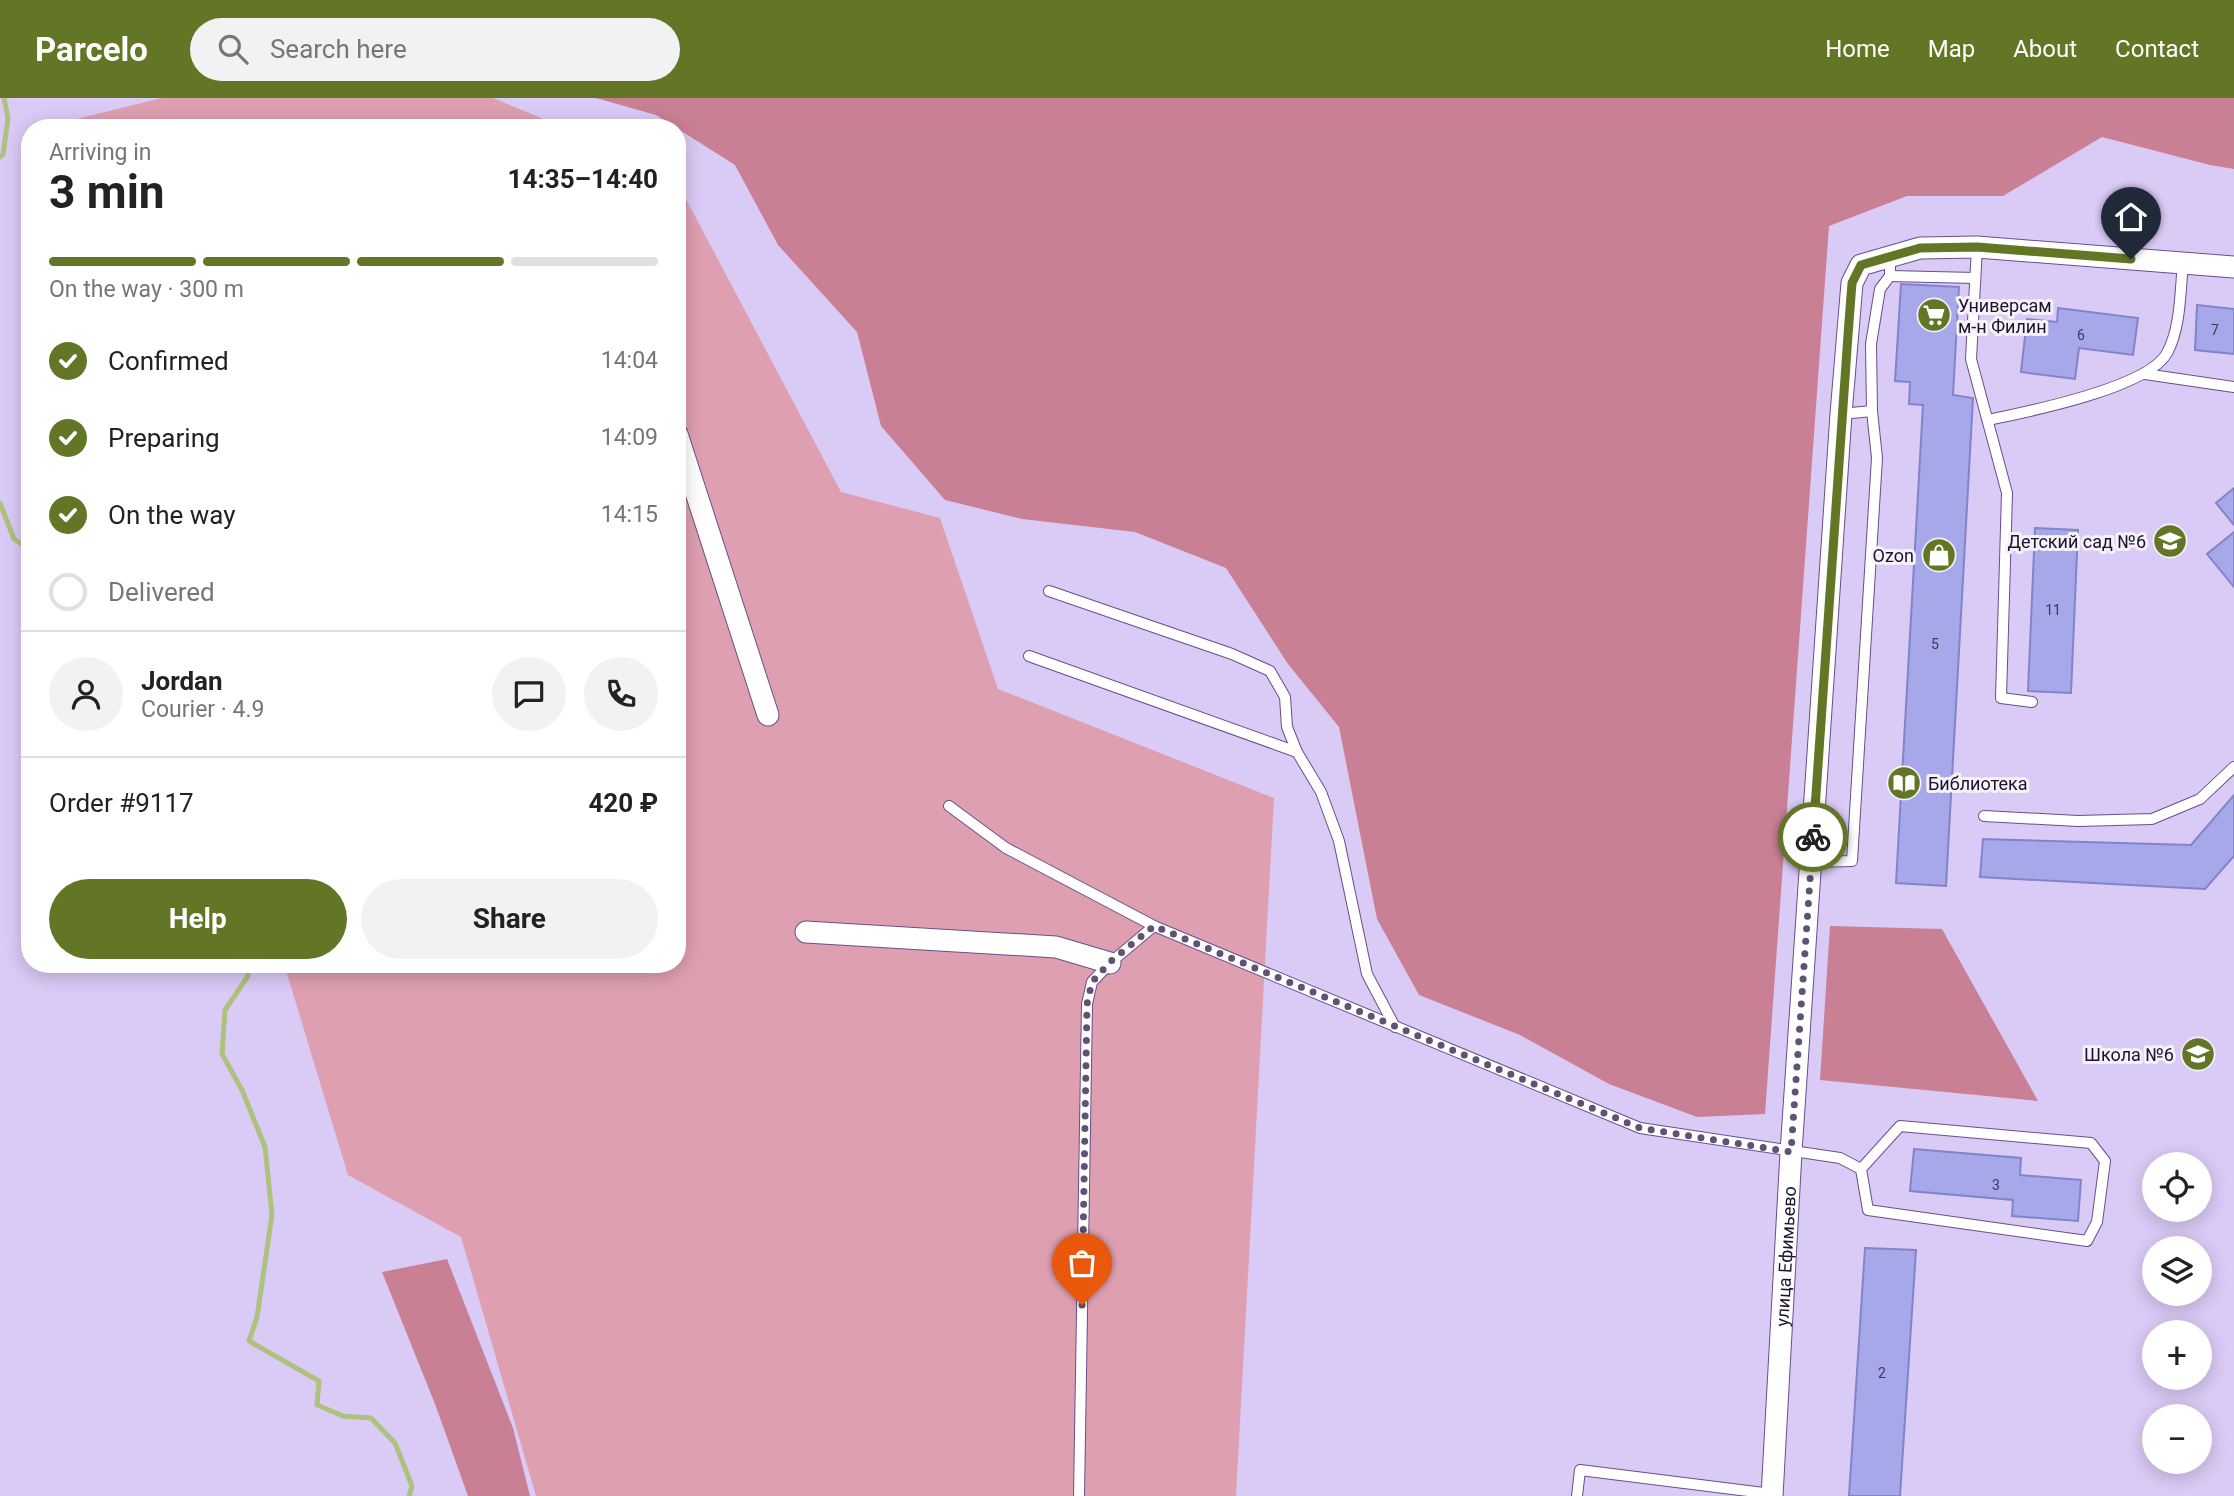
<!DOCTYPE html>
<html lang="en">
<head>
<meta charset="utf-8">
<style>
	:root { --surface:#fff; --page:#f2f2f2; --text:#222; --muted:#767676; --line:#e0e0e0; --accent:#627626 }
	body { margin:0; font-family:Roboto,sans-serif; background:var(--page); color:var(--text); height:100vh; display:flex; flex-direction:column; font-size:26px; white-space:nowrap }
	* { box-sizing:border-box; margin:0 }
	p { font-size:23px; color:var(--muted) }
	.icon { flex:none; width:38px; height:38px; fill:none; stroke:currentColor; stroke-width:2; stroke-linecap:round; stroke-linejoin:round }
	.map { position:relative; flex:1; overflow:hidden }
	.side { position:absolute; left:21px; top:21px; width:665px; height:854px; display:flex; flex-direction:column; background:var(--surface); border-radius:28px; box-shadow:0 4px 18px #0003 }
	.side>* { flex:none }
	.controls { position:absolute; left:2142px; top:1054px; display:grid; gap:14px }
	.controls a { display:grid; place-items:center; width:70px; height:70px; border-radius:50%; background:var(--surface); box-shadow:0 4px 18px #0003; font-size:35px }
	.pin { position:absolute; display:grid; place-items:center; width:60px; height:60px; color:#fff; margin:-72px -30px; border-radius:50% 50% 50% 0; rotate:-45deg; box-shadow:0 0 7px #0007 }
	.pin .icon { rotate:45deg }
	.courier { position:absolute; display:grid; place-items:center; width:70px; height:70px; margin:-35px; border:5px solid #627626; border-radius:50%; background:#fff; color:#222; box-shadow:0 2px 9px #0007 }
	.summary em { font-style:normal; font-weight:700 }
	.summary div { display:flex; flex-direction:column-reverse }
	.summary { display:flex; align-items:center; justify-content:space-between; height:119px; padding:0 28px }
	h1 { font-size:46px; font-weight:700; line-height:52px }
	.bar { display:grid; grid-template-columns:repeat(4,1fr); gap:10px 7px; align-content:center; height:84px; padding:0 28px }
	.bar i { height:9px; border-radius:5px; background:var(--line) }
	.bar .current { background:var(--accent) }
	.bar p { grid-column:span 4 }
	.line { display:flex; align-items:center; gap:18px; padding:0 28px; border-top:2px solid var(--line) }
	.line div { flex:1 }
	.round { display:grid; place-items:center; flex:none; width:74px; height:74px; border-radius:37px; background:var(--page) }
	ol { padding:0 28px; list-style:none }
	li { display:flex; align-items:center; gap:21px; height:77px }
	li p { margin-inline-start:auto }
	li .icon { padding:7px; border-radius:50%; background:var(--accent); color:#fff; stroke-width:4 }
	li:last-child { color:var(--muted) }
	li i { width:38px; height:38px; border:4px solid var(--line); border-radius:50% }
	.cta { display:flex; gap:14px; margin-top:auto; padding:14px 28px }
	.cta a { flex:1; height:80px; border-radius:42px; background:var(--accent); color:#fff; font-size:28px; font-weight:700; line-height:80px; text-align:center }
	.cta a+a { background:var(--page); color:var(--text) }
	header { display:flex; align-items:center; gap:42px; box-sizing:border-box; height:98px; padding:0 35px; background:var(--accent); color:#fff }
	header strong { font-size:33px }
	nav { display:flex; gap:38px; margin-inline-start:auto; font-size:24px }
	.search { width:490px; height:63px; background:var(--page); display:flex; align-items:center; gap:18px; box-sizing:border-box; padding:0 24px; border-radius:38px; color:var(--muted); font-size:26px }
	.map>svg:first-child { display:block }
	.green { fill:#dea0b0 }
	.forest { fill:#c98094 }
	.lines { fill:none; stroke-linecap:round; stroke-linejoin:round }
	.stream { stroke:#adc27e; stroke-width:5 }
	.building { fill:#a6a8e9; stroke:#8284ca; stroke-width:2 }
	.lane-casing { stroke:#694e8f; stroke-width:12 }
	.street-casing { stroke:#694e8f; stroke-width:23 }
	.lane { stroke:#fff; stroke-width:10 }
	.street { stroke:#fff; stroke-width:21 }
	.done { stroke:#5f5273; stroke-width:7; stroke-dasharray:0 12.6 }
	.route { stroke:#627626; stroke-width:9 }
	.labels { text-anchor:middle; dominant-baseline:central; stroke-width:6; stroke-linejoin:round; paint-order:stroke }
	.number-label { font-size:14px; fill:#3f375b }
	.poi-label { font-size:18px; fill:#1d112c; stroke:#f5f2fa; text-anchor:end }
	.street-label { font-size:18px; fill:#1d112c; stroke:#f5f2fa }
</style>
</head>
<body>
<header>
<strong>Parcelo</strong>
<div class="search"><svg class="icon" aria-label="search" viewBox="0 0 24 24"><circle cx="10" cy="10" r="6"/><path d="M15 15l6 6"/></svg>Search here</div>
<nav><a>Home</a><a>Map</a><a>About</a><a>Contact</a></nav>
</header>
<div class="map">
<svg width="2234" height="1398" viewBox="0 0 2234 1398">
	<rect width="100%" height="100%" fill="#dacaf6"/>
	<g class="green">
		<path d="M162,0H493L565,30H40Z"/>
		<path d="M677,84L841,394L940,420L998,591L1274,700L1236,1398H536L461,1139L348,1077L284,866H677Z"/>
	</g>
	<g class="forest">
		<path d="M596,0H2234V71L2210,67L2102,39L2003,98H1907L1829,128L1765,1016L1697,1019L1609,986L1520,937L1419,897L1377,821L1339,629L1288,566L1226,470L1135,434L1022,421L945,402L881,328L857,234L778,147L735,67L656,17Z"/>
		<path d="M1830,828L1942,831L2038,1003L1820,982Z"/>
		<path d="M447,1161L513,1330L530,1398H468L435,1306L382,1174Z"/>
	</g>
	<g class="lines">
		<g class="stream">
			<path d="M0,59L3,57L8,20L4,0"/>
			<path d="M0,405L14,441L30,452"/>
			<path d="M247,866L248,878L225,912L222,956L242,992L265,1049L272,1117L257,1219L249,1243L319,1283L317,1307L343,1318L371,1320L395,1345L412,1388L409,1398"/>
		</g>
	</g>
	<g class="building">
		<path d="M1901,186L1959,189L1953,297L1973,300L1946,788L1896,785L1923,307L1909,306L1910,284L1895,283Z"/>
		<path d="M2197,207L2234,211V256L2195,252Z"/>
		<path d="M2058,210L2138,220L2133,257L2079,250L2075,281L2021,274L2027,221L2057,224Z"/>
		<path d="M2234,390V427L2216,405Z"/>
		<path d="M2035,430L2078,432L2071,595L2028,593Z"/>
		<path d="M2234,434V489L2207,456Z"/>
		<path d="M2234,697V758L2205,791L1980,779L1983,741L2191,747Z"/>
		<path d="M1914,1051L2021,1060L2020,1077L2081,1082L2078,1123L2012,1118L2013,1102L1910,1093Z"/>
		<path d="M1865,1150L1916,1152L1900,1398H1849Z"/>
	</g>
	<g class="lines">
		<g class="lane-casing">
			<g id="lane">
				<path d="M1977,149L1971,261L2007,395L2001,600L2032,604"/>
				<path d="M1890,178L1975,180"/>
				<path d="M2145,276L2234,289"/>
				<path d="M1841,316L1872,313L1871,246L1880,191L1890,178V157"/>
				<path d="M1988,322C2027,314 2148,290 2167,255C2181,229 2180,194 2183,165"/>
				<path d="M1049,493L1232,556L1270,573L1285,599L1287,629L1297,654"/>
				<path d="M1029,558L1297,654L1321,694L1339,743L1367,876L1395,929"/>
				<path d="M949,708L1006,750L1154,828L1640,1030L1840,1060L1861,1071L1868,1112L2087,1143L2097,1124L2105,1063L2091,1045L1900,1028L1861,1071"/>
				<path d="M1984,718L2078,723L2152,721L2200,701L2234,669"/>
				<path d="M1811,764L1852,763L1877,360L1872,313"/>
				<path d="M1079,1398L1087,906L1092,884L1110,865L1154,828"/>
				<path d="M1577,1398L1580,1372L1772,1396"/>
			</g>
		</g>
		<g class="street-casing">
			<g id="street">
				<path d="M677,336L768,617"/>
				<path d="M806,834L1056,849L1110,865"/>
				<path id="s1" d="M1772,1398L1791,1054L1841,316L1852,185L1861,167L1920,150L1977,149L2234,169"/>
			</g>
		</g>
		<use href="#lane" class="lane"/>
		<use href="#street" class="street"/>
	</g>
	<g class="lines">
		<path class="done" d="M1082,1207L1087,906L1092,884L1110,864L1154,828L1640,1030L1791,1054L1813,739"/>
		<path class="route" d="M1813,739L1848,237L1852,185L1861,167L1920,150L1977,149L2131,161"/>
	</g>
	<defs>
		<g id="supermarket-disc" transform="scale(1.75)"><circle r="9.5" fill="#627626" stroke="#f5f2fa"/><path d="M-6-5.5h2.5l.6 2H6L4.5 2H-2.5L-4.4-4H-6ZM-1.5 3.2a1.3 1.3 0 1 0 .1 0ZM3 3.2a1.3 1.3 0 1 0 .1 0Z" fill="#fff"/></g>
		<g id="school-disc" transform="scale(1.75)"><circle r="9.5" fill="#627626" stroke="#f5f2fa"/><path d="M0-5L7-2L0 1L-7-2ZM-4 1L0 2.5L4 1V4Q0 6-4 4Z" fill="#fff"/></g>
		<g id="shop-disc" transform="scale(1.75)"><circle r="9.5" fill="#627626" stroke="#f5f2fa"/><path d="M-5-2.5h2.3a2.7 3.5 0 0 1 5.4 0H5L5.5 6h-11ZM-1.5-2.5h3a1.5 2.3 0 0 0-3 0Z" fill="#fff"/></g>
		<g id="library-disc" transform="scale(1.75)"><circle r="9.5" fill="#627626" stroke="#f5f2fa"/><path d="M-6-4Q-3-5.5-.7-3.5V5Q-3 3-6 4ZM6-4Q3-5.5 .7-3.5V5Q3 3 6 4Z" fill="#fff"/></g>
	</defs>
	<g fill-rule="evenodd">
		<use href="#supermarket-disc" x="1934" y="217"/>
		<use href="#school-disc" x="2170" y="443"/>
		<use href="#shop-disc" x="1939" y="457"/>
		<use href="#library-disc" x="1904" y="685"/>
		<use href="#school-disc" x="2198" y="956"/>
	</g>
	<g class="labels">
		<g class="number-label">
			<text x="2215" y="232">7</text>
			<text x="2081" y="237">6</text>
			<text x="2053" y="512">11</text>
			<text x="1935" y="546">5</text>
			<text x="1996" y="1087">3</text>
			<text x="1882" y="1275">2</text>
		</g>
		<g class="poi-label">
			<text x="1958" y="207" text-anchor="start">Универсам<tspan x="1958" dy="21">м-н Филин</tspan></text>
			<text x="2146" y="443">Детский сад №6</text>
			<text x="1914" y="457">Ozon</text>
			<text x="1928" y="685" text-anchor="start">Библиотека</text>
			<text x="2174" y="956">Школа №6</text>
		</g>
		<g class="street-label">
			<text stroke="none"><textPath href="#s1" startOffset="240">улица Ефимьево</textPath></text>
		</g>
	</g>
</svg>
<div class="controls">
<a><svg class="icon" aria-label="locate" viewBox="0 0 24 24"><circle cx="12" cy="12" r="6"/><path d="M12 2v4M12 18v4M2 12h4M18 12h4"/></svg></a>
<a><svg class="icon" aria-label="layers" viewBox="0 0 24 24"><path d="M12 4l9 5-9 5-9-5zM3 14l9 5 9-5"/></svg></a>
<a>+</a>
<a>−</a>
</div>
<div class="pin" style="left:1082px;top:1207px;background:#ea580c"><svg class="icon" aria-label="bag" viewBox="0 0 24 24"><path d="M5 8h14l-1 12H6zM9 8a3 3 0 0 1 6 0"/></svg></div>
<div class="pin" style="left:2131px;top:161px;background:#1f2937"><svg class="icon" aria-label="home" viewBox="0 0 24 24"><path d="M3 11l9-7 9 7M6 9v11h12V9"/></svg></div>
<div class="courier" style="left:1813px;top:739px"><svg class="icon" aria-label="bike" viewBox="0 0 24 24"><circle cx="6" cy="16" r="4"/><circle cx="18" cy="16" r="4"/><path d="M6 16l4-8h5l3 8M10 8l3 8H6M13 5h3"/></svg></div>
<section class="side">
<div class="summary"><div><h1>3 min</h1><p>Arriving in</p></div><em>14:35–14:40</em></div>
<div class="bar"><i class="current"></i><i class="current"></i><i class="current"></i><i></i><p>On the way · 300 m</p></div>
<ol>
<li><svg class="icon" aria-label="check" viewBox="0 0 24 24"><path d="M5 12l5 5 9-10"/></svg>Confirmed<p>14:04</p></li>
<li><svg class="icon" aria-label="check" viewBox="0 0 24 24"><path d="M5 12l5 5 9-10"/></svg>Preparing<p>14:09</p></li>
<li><svg class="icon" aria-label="check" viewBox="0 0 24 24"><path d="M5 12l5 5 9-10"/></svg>On the way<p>14:15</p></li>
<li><i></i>Delivered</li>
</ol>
<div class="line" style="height:126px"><a class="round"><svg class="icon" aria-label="person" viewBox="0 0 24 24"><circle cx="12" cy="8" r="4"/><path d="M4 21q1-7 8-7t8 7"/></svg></a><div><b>Jordan</b><p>Courier · 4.9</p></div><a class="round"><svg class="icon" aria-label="chat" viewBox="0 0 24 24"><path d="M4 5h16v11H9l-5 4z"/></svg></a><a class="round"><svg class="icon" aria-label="phone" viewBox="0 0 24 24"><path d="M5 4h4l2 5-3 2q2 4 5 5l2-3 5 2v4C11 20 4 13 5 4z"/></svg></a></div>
<div class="line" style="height:91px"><div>Order #9117</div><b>420 ₽</b></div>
<div class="cta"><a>Help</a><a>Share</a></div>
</section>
</div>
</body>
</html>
